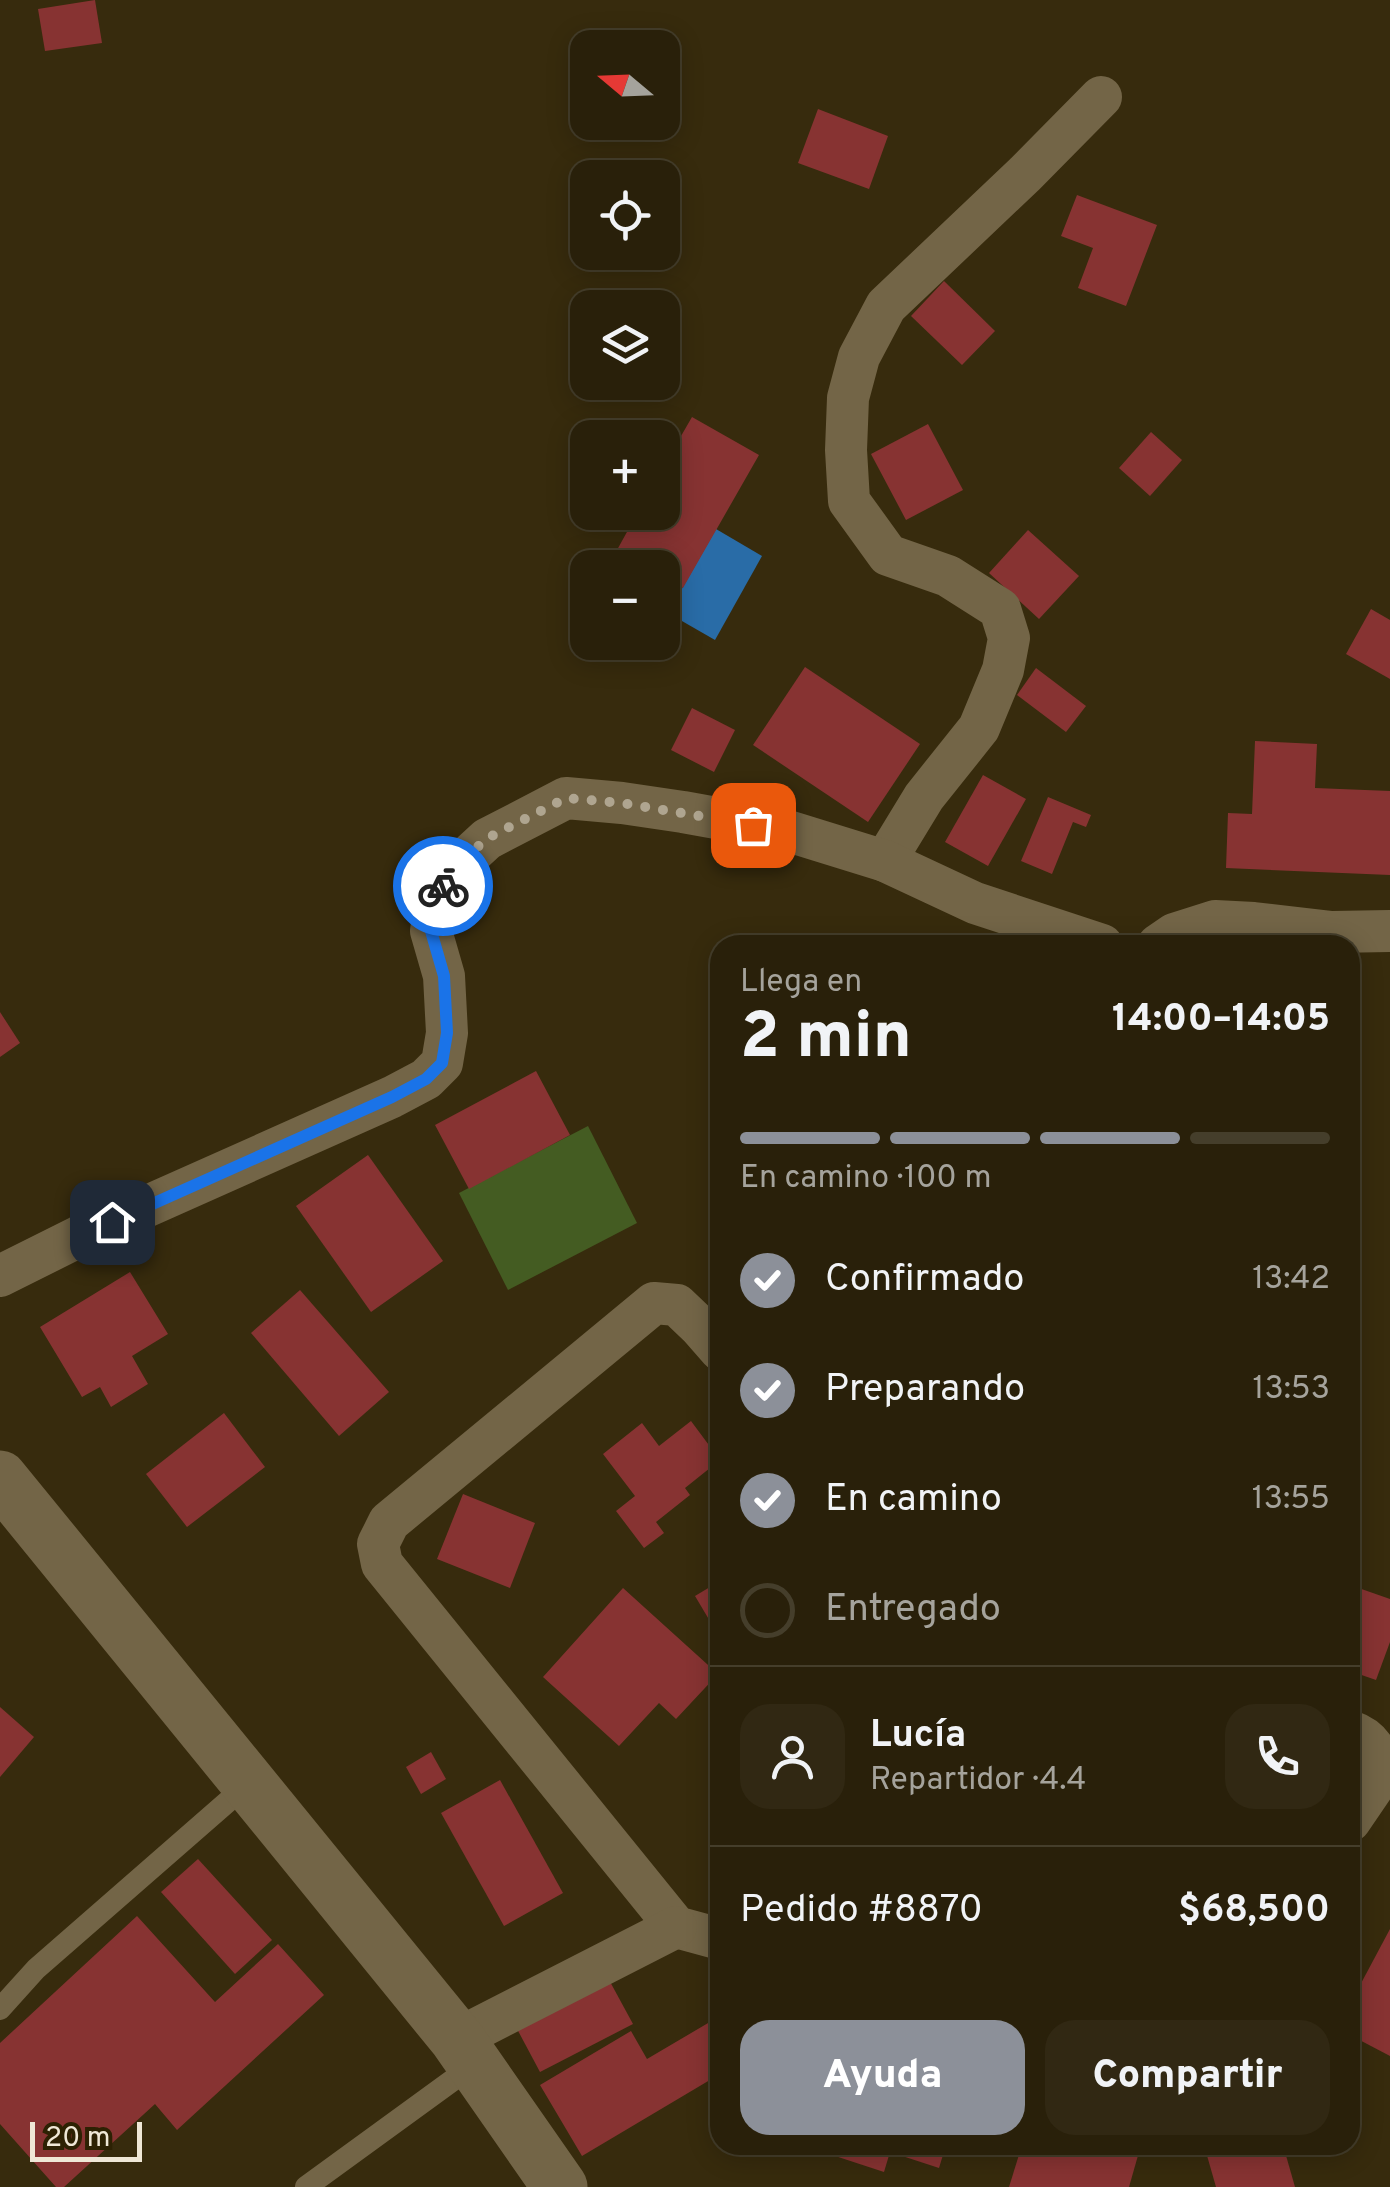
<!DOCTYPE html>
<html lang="es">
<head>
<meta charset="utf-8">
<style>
	:root { --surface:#29200a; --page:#312813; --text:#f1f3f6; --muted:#a5a39c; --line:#453e2b; --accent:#8c9099 }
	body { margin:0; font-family:Overpass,sans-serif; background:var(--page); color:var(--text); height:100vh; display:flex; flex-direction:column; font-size:38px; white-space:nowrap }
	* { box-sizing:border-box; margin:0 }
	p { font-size:32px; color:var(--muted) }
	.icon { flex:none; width:55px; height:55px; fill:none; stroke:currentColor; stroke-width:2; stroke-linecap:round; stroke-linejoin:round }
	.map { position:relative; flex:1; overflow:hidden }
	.side { position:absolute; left:710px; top:935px; width:650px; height:1220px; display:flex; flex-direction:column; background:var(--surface); border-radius:30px; box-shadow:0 5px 25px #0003,0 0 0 2px var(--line) }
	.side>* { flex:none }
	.needle { width:65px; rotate:289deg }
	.tools { position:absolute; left:570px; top:30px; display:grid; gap:20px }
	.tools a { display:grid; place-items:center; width:110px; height:110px; border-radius:20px; background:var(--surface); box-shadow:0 5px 25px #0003,0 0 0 2px var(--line); font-size:50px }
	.scale { position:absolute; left:30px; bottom:25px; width:112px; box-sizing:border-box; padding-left:10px; border:5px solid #efe7d6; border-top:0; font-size:28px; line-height:35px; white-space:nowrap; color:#efe7d6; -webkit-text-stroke:8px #2d2103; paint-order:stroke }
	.pin { position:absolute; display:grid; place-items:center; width:85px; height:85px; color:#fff; margin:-42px; border-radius:20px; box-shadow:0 5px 15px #0006 }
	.courier { position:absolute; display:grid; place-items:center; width:100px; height:100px; margin:-50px; border:8px solid #1a73e8; border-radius:50%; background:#fff; color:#222; box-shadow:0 2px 12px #0007 }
	.overview em { font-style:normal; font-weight:800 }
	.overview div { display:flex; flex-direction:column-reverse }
	.overview { display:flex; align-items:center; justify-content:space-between; height:170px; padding:0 30px }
	h1 { font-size:65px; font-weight:800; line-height:75px }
	.bar { display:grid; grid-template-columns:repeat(4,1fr); gap:15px 10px; align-content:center; height:120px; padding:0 30px }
	.bar i { height:12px; border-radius:8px; background:var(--line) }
	.bar .selected { background:var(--accent) }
	.bar p { grid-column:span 4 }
	.line { display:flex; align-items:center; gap:25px; padding:0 30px; border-top:2px solid var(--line) }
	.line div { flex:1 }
	.round { display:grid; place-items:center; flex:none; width:105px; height:105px; border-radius:30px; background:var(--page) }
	ol { padding:0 30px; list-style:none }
	li { display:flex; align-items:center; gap:30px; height:110px }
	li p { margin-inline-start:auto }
	li .icon { padding:10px; border-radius:50%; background:var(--accent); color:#fff; stroke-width:4 }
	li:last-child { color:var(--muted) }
	li i { width:55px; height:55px; border:5px solid var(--line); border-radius:50% }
	.action { display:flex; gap:20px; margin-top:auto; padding:20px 30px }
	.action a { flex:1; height:115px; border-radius:30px; background:var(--accent); color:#fff; font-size:40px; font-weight:800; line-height:115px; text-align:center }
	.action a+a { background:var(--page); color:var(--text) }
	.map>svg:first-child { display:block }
	.green { fill:#445c22 }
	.water { fill:#296ca7 }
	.building { fill:#873332 }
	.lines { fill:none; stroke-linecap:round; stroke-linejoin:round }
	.lane { stroke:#736547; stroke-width:22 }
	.street { stroke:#736547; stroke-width:42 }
	.secondary { stroke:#736547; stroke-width:55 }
	.done { stroke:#afa590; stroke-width:10; stroke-dasharray:0 18 }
	.route { stroke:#1a73e8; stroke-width:12 }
</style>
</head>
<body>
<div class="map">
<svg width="1390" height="2187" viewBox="0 0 1390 2187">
	<rect width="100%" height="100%" fill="#372b0d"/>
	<path class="green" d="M588,1126L637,1223L508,1290L459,1193Z"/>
	<path class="water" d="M716,529L762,556L715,640L668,613Z"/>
	<g class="building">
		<path d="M95,0L102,43L45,51L38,9Z"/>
		<path d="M818,109L888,136L869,189L798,163Z"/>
		<path d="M1077,195L1157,225L1126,306L1078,288L1093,248L1061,236Z"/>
		<path d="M944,281L995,331L962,365L911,316Z"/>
		<path d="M692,417L759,455L683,588L662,576V568H648L617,550L638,512H662V469Z"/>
		<path d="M928,424L963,490L906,520L871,454Z"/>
		<path d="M1151,432L1182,460L1150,496L1119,468Z"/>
		<path d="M1028,530L1079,576L1039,619L989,573Z"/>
		<path d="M1371,609L1390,620V679L1346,654Z"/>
		<path d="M805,667L920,744L868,822L753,745Z"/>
		<path d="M1036,668L1086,706L1066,732L1017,695Z"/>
		<path d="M692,708L735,730L714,772L671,750Z"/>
		<path d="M1255,741L1317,744L1315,788L1390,791V875L1226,868L1228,813L1252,814Z"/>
		<path d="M983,775L1026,799L988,866L945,842Z"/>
		<path d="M1048,797L1091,815L1086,827L1073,822L1052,874L1021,861Z"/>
		<path d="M0,1012L20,1043L0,1057Z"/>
		<path d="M536,1071L570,1135L469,1189L435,1125Z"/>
		<path d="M368,1155L443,1261L371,1312L296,1206Z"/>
		<path d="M130,1272L168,1334L132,1356L148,1384L111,1407L100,1387L82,1397L40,1327Z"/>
		<path d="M300,1290L389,1392L339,1436L251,1333Z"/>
		<path d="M224,1413L265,1467L187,1527L146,1474Z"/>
		<path d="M691,1421L720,1460L685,1488L690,1495L656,1522L664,1533L644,1548L616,1511L635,1496L603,1454L642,1423L659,1446Z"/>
		<path d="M463,1494L535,1523L510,1588L437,1559Z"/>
		<path d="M720,1581V1638L695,1596Z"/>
		<path d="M1350,1585L1390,1599V1642L1376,1680L1350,1671Z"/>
		<path d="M623,1588L718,1674L676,1719L659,1703L619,1746L543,1677Z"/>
		<path d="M0,1707L34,1737L0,1777Z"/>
		<path d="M431,1752L446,1779L421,1794L406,1767Z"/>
		<path d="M500,1780L563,1893L504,1926L441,1813Z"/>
		<path d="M198,1859L272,1940L235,1974L161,1892Z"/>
		<path d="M137,1916L215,2002L278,1944L324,1995L177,2130L155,2104L64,2187H56L0,2124V2043Z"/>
		<path d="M1390,1929V2056L1350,2035V2004Z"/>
		<path d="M608,1978L633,2024L540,2072L516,2027Z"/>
		<path d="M720,2016V2074L582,2156L540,2085L631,2031L647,2059Z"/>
		<path d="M828,2145H946L939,2168L890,2152L884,2172L826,2153Z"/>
		<path d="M1022,2145H1141L1129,2187H1009Z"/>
		<path d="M1204,2145H1283L1295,2187H1216Z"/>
	</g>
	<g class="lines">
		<g class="lane">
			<path d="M0,2009L36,1969L249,1783"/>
			<path d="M306,2187L475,2064"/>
		</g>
		<g class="street">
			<path d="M885,861L924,797L979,728L1003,670L1009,638L1000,609L948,576L888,555L849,501L846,450L848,398L859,357L886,306L1025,174L1101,97"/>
			<path d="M1158,945L1174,934L1215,921L1254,923L1332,932L1390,931"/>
			<path d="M0,1276L78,1237L392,1097L426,1079L442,1063L447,1033L444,976L431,931L435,902L449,874L487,839L566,798L622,803L683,812L788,831L885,861L975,903L1102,945"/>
			<path d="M720,1350L699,1326L677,1305L654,1303L389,1522L378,1544L382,1564L676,1927L720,1939"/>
			<path d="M1350,1731C1371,1738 1379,1752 1382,1774L1350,1821"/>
			<path d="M457,2039L676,1927"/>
		</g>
		<path class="secondary" d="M0,1478L457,2039L560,2187"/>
	</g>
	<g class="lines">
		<path class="done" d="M443,886L449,874L486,839L566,798L622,803L753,825"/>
		<path class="route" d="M112,1222L392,1097L426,1079L442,1063L447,1033L444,976L431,931L435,902L443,886"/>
	</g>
</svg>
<div class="tools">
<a><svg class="needle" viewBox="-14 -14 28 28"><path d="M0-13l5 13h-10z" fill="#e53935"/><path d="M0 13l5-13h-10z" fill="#a5a39c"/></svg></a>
<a><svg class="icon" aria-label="locate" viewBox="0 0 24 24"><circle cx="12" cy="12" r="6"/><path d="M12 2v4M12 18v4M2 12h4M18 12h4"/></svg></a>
<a><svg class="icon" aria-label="layers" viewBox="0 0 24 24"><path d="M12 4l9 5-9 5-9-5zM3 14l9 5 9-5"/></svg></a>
<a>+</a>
<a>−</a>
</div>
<div class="scale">20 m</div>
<div class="pin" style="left:753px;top:825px;background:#ea580c"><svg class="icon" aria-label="bag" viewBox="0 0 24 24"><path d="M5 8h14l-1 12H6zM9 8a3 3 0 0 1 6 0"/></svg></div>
<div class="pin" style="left:112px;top:1222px;background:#1f2937"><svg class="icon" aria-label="home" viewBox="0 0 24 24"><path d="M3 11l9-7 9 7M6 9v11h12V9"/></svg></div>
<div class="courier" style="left:443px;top:886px"><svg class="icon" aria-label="bike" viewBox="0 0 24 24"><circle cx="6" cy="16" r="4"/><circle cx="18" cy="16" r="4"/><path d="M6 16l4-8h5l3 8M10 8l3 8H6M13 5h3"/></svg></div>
<section class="side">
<div class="overview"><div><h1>2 min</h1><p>Llega en</p></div><em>14:00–14:05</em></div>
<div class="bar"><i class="selected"></i><i class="selected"></i><i class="selected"></i><i></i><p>En camino · 100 m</p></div>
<ol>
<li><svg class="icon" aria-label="check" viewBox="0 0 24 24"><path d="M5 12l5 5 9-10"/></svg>Confirmado<p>13:42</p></li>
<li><svg class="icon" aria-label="check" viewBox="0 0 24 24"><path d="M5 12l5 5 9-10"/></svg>Preparando<p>13:53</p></li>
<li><svg class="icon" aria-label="check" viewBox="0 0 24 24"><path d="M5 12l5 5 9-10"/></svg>En camino<p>13:55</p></li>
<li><i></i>Entregado</li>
</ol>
<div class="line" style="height:180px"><a class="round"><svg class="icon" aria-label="person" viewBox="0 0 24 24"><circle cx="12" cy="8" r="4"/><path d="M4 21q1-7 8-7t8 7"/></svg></a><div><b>Lucía</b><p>Repartidor · 4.4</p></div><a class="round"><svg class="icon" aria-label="phone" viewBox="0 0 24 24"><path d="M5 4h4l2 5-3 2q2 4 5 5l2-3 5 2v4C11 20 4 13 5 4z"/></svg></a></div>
<div class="line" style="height:130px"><div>Pedido #8870</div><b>$68,500</b></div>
<div class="action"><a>Ayuda</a><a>Compartir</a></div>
</section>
</div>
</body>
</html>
